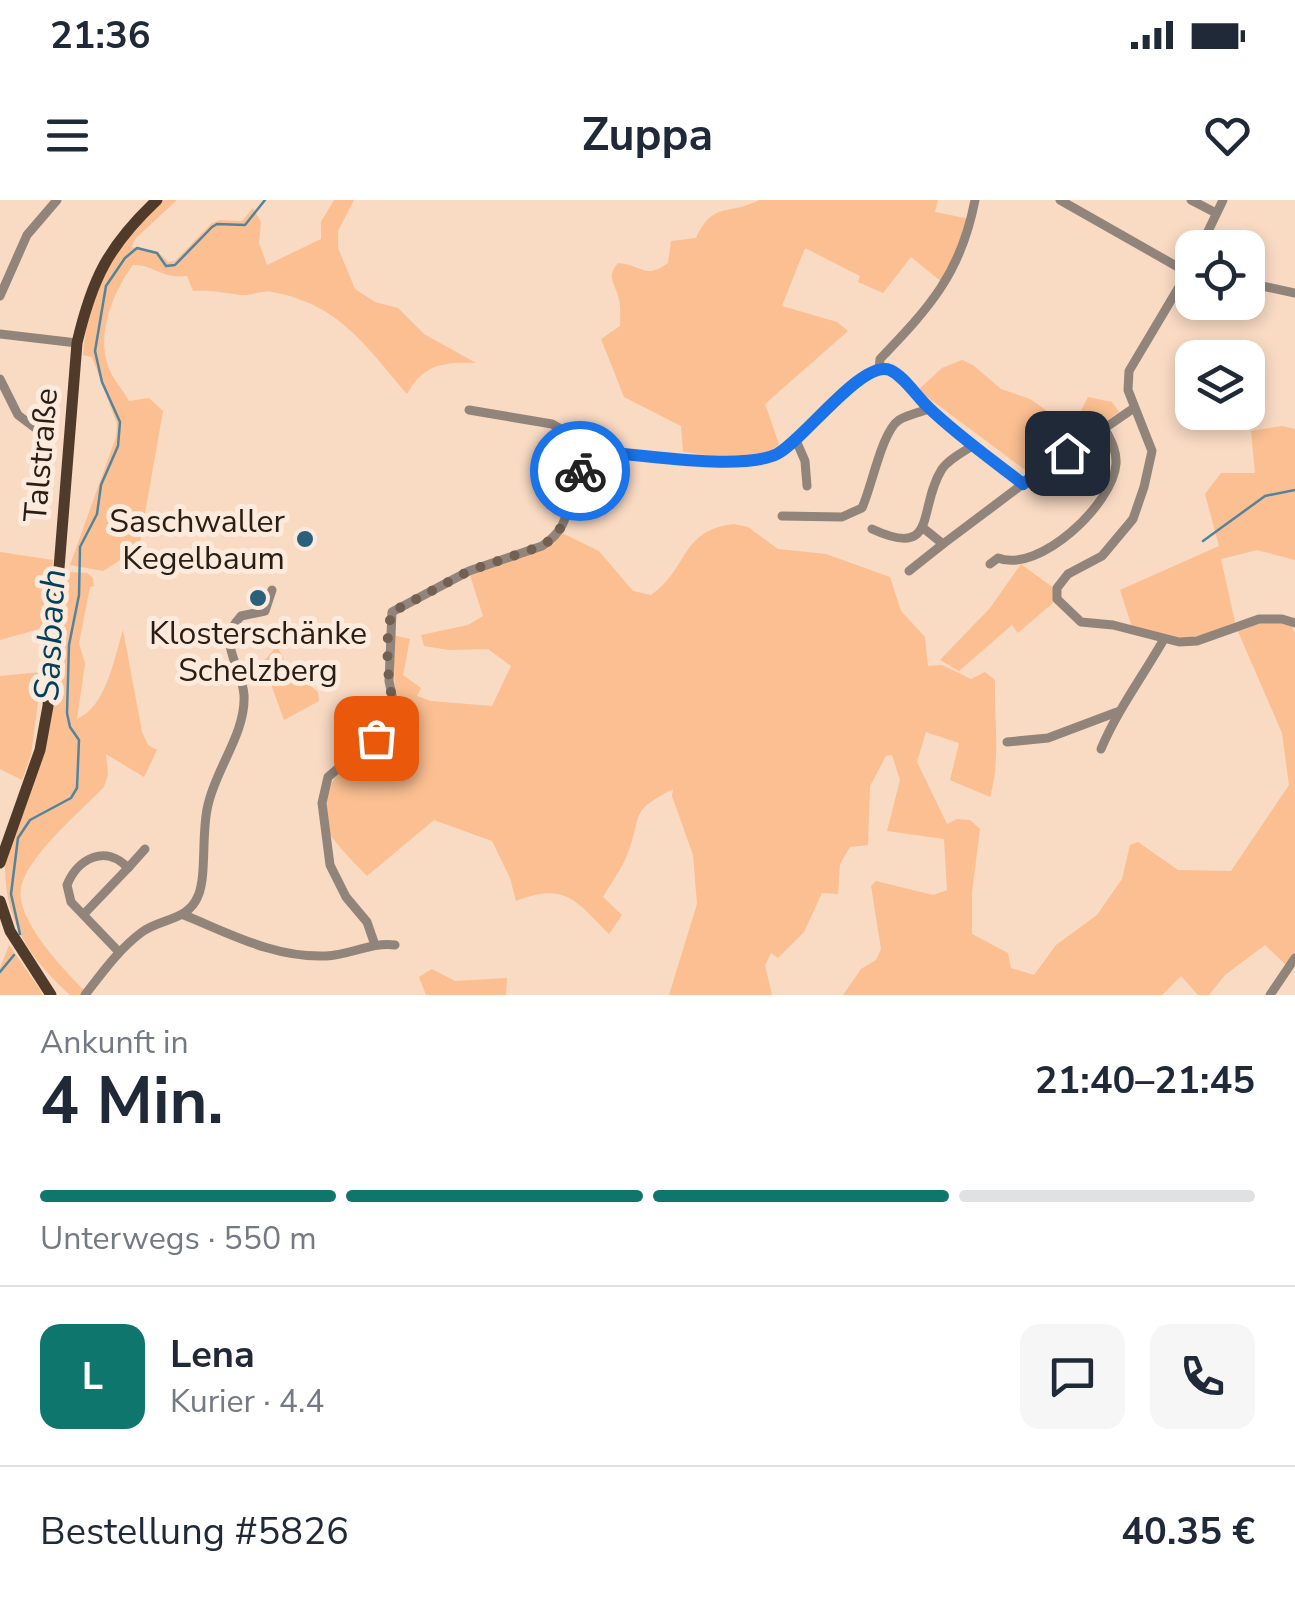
<!DOCTYPE html>
<html lang="de">
<head>
<meta charset="utf-8">
<style>
	:root { --surface:#fff; --page:#f6f6f7; --text:#1f2937; --muted:#747a83; --line:#e0e1e3; --accent:#0f766e }
	body { margin:0; font-family:"Nunito Sans",sans-serif; background:var(--page); color:var(--text); height:100vh; display:flex; flex-direction:column; font-size:38px; white-space:nowrap }
	* { box-sizing:border-box; margin:0 }
	p { font-size:32px; color:var(--muted) }
	.icon { flex:none; width:55px; height:55px; fill:none; stroke:currentColor; stroke-width:2; stroke-linecap:round; stroke-linejoin:round }
	.map { position:relative; height:795px; overflow:hidden }
	.sheet { display:flex; flex-direction:column; background:var(--surface); flex:1 }
	.sheet>* { flex:none }
	.tools { position:absolute; left:1175px; top:30px; display:grid; gap:20px }
	.tools a { display:grid; place-items:center; width:90px; height:90px; border-radius:20px; background:var(--surface); box-shadow:0 5px 15px #0003; font-size:50px }
	.pin { position:absolute; display:grid; place-items:center; width:85px; height:85px; color:#fff; margin:-42px; border-radius:20px; box-shadow:0 5px 15px #0006 }
	.courier { position:absolute; display:grid; place-items:center; width:100px; height:100px; margin:-50px; border:8px solid #1a73e8; border-radius:50%; background:#fff; color:#222; box-shadow:0 2px 12px #0007 }
	.headline em { font-style:normal; font-weight:700 }
	.headline div { display:flex; flex-direction:column-reverse }
	.headline { display:flex; align-items:center; justify-content:space-between; height:170px; padding:0 40px }
	h1 { font-size:65px; font-weight:700; line-height:75px }
	.bar { display:grid; grid-template-columns:repeat(4,1fr); gap:15px 10px; align-content:center; height:120px; padding:0 40px }
	.bar i { height:12px; border-radius:8px; background:var(--line) }
	.bar .current { background:var(--accent) }
	.bar p { grid-column:span 4 }
	.line { display:flex; align-items:center; gap:25px; padding:0 40px; border-top:2px solid var(--line) }
	.line div { flex:1 }
	.round { display:grid; place-items:center; flex:none; width:105px; height:105px; border-radius:20px; background:var(--page) }
	.status { display:flex; justify-content:space-between; align-items:center; height:70px; padding:0 50px; background:var(--surface); direction:ltr }
	.status svg { height:28px; fill:currentColor }
	header { display:flex; justify-content:space-between; align-items:center; height:130px; padding:0 40px; background:var(--surface); font-size:45px; font-weight:700 }
	.map>svg:first-child { display:block }
	.green { fill:#fbbf91 }
	.lines { fill:none; stroke-linecap:round; stroke-linejoin:round }
	.stream { stroke:#52849e; stroke-width:2.5 }
	.minor { stroke:#91857b; stroke-width:9 }
	.major { stroke:#503b2b; stroke-width:11 }
	.done { stroke:#726053; stroke-width:10; stroke-dasharray:0 18 }
	.route { stroke:#1a73e8; stroke-width:12 }
	.poi-dot { fill:#2b607c; stroke:#fceadc; stroke-width:4 }
	.labels { text-anchor:middle; dominant-baseline:central; stroke-width:10; stroke-linejoin:round; paint-order:stroke }
	.street-label { font-size:32px; fill:#291e16; stroke:#fceadc }
	.poi-label { font-size:32px; fill:#291e16; stroke:#fceadc; text-anchor:end }
	.water-label { font-size:35px; font-style:italic; fill:#00425e; stroke:#fceadc }
</style>
</head>
<body>
<div class="status"><b>21:36</b><svg viewBox="0 0 49 12"><path d="M0 12V9h3v3zM5 12V6h3v6zM10 12V3h3v9zM15 12V0h3v12zM26 1h20v11H26zM47 4h2v5h-2z"/></svg></div>
<header><svg class="icon" aria-label="menu" viewBox="0 0 24 24"><path d="M4 6h16M4 12h16M4 18h16"/></svg>Zuppa<svg class="icon" aria-label="heart" viewBox="0 0 24 24"><path d="M12 20l-8-8c-3-5 5-10 8-4 3-6 11-1 8 4z"/></svg></header>
<div class="map">
<svg width="1295" height="795" viewBox="0 0 1295 795">
	<rect width="100%" height="100%" fill="#f9dac3"/>
	<g class="green">
		<path d="M164,0H177L136,38L131,47L158,52L168,62L175,61L212,23L220,20L242,21L253,8L261,22L259,43L267,65L321,39V22L334,0H354L338,31V48L355,89L375,102L398,108L424,134L476,163C444,162 423,164 407,194C365,145 339,104 272,92C261,90 251,96 241,95C224,93 210,90 193,91L187,76C161,79 153,64 133,65C114,90 96,133 108,166C112,178 123,190 129,201L149,198L163,211L139,348L103,371L70,365L116,237L117,224L92,157L83,155C89,88 115,45 164,0Z"/>
		<path d="M759,0H938L935,12L970,19L943,83L911,57L883,93L858,82L860,76L805,48L782,106L837,122L848,131L765,204L779,244C758,267 712,255 683,252L681,226L624,197L601,139L620,126C620,118 621,109 619,100C616,83 605,79 618,63C642,65 645,80 668,63L671,41L696,38C713,1 728,16 759,0Z"/>
		<path d="M962,160L973,165L1001,189L1030,199L1072,228L1088,197L1112,202L1119,212L1034,270H1025L918,190L942,168Z"/>
		<path d="M1282,226L1295,229V360L1257,350L1221,359L1235,422C1190,444 1179,440 1132,427L1120,390L1219,346L1205,294L1221,273H1255L1251,231Z"/>
		<path d="M734,324L748,327L778,349L826,354L890,377L901,411L925,437L928,466L942,465L971,479L985,472L995,480C994,520 1001,559 990,597L950,580L959,543L926,532L917,562L947,624L957,619L970,620L980,629L972,692V734L1008,753L1011,768L1034,775L1056,745L1097,715L1122,679L1130,645L1138,642L1178,670L1231,671L1289,585L1282,533L1236,427L1256,422L1290,423L1295,433V752L1286,765L1265,745L1225,775L1209,795H1198L1181,776L1162,795H843L861,769L876,760L881,749L871,686L876,681L933,695L947,690L944,639L887,631L900,580L892,555L886,556L870,586L868,645L850,647L840,664L838,694L822,693L804,732L778,758L771,753L765,765L772,795H669L697,704L693,655L672,596L673,589C629,612 643,612 628,653C622,668 611,683 603,697L622,715L609,734C575,700 566,682 516,701L510,678L492,641L434,620L367,676C357,665 330,640 327,627C312,577 367,547 398,520L408,515L395,491L393,435L410,439L403,475L421,488L417,496L431,501L492,506L511,466L488,449L449,450L424,446L421,435L468,425L483,416L468,369L547,347L562,333L599,351L633,391L651,395C688,370 680,330 734,324Z"/>
		<path d="M0,352L53,360L46,427L0,440Z"/>
		<path d="M1021,364L1055,389V401L1018,433L1012,425L959,471L940,460L990,408Z"/>
		<path d="M69,372L87,373L93,378L94,386L90,387L79,443L85,464L77,519C106,507 114,459 123,430L142,532L148,545L157,550L144,577L106,554L108,574L104,587C81,611 27,656 21,688C15,719 64,770 84,790L81,795H70C27,757 0,713 6,653L45,550L50,524L64,377Z"/>
		<path d="M277,446L288,468L318,492L319,501L284,520L263,462Z"/>
		<path d="M42,472L31,555L22,580L0,569V476Z"/>
		<path d="M9,745L39,788L43,795H0V768Z"/>
		<path d="M432,769L455,781L507,778L506,795H426L419,777Z"/>
	</g>
	<g class="lines">
		<g class="stream">
			<path d="M1203,341L1265,296L1295,290"/>
			<path d="M20,734L11,694L18,638L30,620L71,598L77,588L79,540L70,527L67,513L69,445L79,395L80,347L97,314L101,285L118,246L120,222L102,182L95,151L106,86L125,58L137,48L157,53L166,66L175,65L212,27L217,24L245,25L265,0"/>
			<path d="M0,772L14,755"/>
		</g>
		<g class="minor">
			<path d="M1060,0L1192,75"/>
			<path d="M1191,0L1216,13"/>
			<path d="M1200,48L1223,0"/>
			<path d="M1192,65L1129,171L1128,190L1152,251L1144,287L1133,319L1102,356L1068,374L1057,388V399L1081,422L1113,425L1179,442L1197,441L1259,419H1282L1295,423"/>
			<path d="M1248,83L1295,93"/>
			<path d="M0,96L27,35L57,0"/>
			<path d="M0,134L77,143"/>
			<path d="M879,169L880,159C930,107 961,73 975,0"/>
			<path d="M0,179L18,215L50,239"/>
			<path d="M469,210L552,224L576,238L602,239L616,253"/>
			<path d="M795,238L805,261L807,286"/>
			<path d="M782,316L842,317L862,308C872,286 882,231 899,220C907,215 920,212 929,209"/>
			<path d="M922,327L943,344L1023,284L1134,208"/>
			<path d="M872,329C939,360 917,308 942,269C949,259 963,252 974,245"/>
			<path d="M990,364L998,358C1039,374 1113,304 1116,264C1117,250 1110,239 1104,227"/>
			<path d="M909,371L943,344"/>
			<path d="M1007,542L1048,538L1117,512"/>
			<path d="M1101,549C1118,509 1143,476 1164,439"/>
			<path d="M128,668L145,649"/>
			<path d="M84,714L128,668C106,644 78,658 67,685L71,702L119,752"/>
			<path d="M184,715C231,734 274,758 326,756C350,755 371,742 395,745"/>
			<path d="M375,745L367,722L346,697L330,665L322,603L328,577L394,521L395,509L389,481L392,412L469,371L542,346C576,323 562,304 578,274C583,265 595,258 603,251C644,255 743,271 777,254C803,241 862,159 890,170C905,177 916,196 928,207C957,236 991,259 1023,284"/>
			<path d="M85,795C102,773 119,749 142,732C161,718 188,721 198,696C207,676 201,631 208,605C216,568 246,533 244,495C242,465 215,443 241,416L265,411L272,390"/>
			<path d="M1270,795L1295,758"/>
		</g>
		<g class="major">
			<path d="M0,663L40,550L48,506L77,143C92,79 108,46 157,0"/>
			<path d="M0,701L10,731L51,795"/>
		</g>
	</g>
	<g class="lines">
		<path class="done" d="M376,538L394,521C396,506 390,494 389,479C387,459 386,432 392,412L469,371L542,346C571,327 569,301 580,271"/>
		<path class="route" d="M580,271L603,252C643,255 743,271 777,254C803,241 862,159 890,170C905,177 916,196 928,207C957,235 991,259 1023,284L1067,253"/>
	</g>
	<g class="poi-dot">
		<circle cx="305" cy="339" r="10"/>
		<circle cx="258" cy="398" r="10"/>
	</g>
	<g class="labels">
		<g class="street-label">
			<text transform="translate(41 255) rotate(-85)">Talstraße</text>
		</g>
		<g class="poi-label">
			<text x="285" y="321">Saschwaller<tspan x="285" dy="37">Kegelbaum</tspan></text>
			<text x="258" y="433" text-anchor="middle">Klosterschänke<tspan x="258" dy="37">Schelzberg</tspan></text>
		</g>
		<g class="water-label">
			<text transform="translate(50 435) rotate(-87)">Sasbach</text>
		</g>
	</g>
</svg>
<div class="tools">
<a><svg class="icon" aria-label="locate" viewBox="0 0 24 24"><circle cx="12" cy="12" r="6"/><path d="M12 2v4M12 18v4M2 12h4M18 12h4"/></svg></a>
<a><svg class="icon" aria-label="layers" viewBox="0 0 24 24"><path d="M12 4l9 5-9 5-9-5zM3 14l9 5 9-5"/></svg></a>
</div>
<div class="pin" style="left:376px;top:538px;background:#ea580c"><svg class="icon" aria-label="bag" viewBox="0 0 24 24"><path d="M5 8h14l-1 12H6zM9 8a3 3 0 0 1 6 0"/></svg></div>
<div class="pin" style="left:1067px;top:253px;background:#1f2937"><svg class="icon" aria-label="home" viewBox="0 0 24 24"><path d="M3 11l9-7 9 7M6 9v11h12V9"/></svg></div>
<div class="courier" style="left:580px;top:271px"><svg class="icon" aria-label="bike" viewBox="0 0 24 24"><circle cx="6" cy="16" r="4"/><circle cx="18" cy="16" r="4"/><path d="M6 16l4-8h5l3 8M10 8l3 8H6M13 5h3"/></svg></div>
</div>
<section class="sheet">
<div class="headline"><div><h1>4 Min.</h1><p>Ankunft in</p></div><em>21:40–21:45</em></div>
<div class="bar"><i class="current"></i><i class="current"></i><i class="current"></i><i></i><p>Unterwegs · 550 m</p></div>
<div class="line" style="height:180px"><b class="round" style="background:var(--accent);color:#fff">L</b><div><b>Lena</b><p>Kurier · 4.4</p></div><a class="round"><svg class="icon" aria-label="chat" viewBox="0 0 24 24"><path d="M4 5h16v11H9l-5 4z"/></svg></a><a class="round"><svg class="icon" aria-label="phone" viewBox="0 0 24 24"><path d="M5 4h4l2 5-3 2q2 4 5 5l2-3 5 2v4C11 20 4 13 5 4z"/></svg></a></div>
<div class="line" style="height:130px"><div>Bestellung #5826</div><b>40.35 €</b></div>
</section>
</body>
</html>
